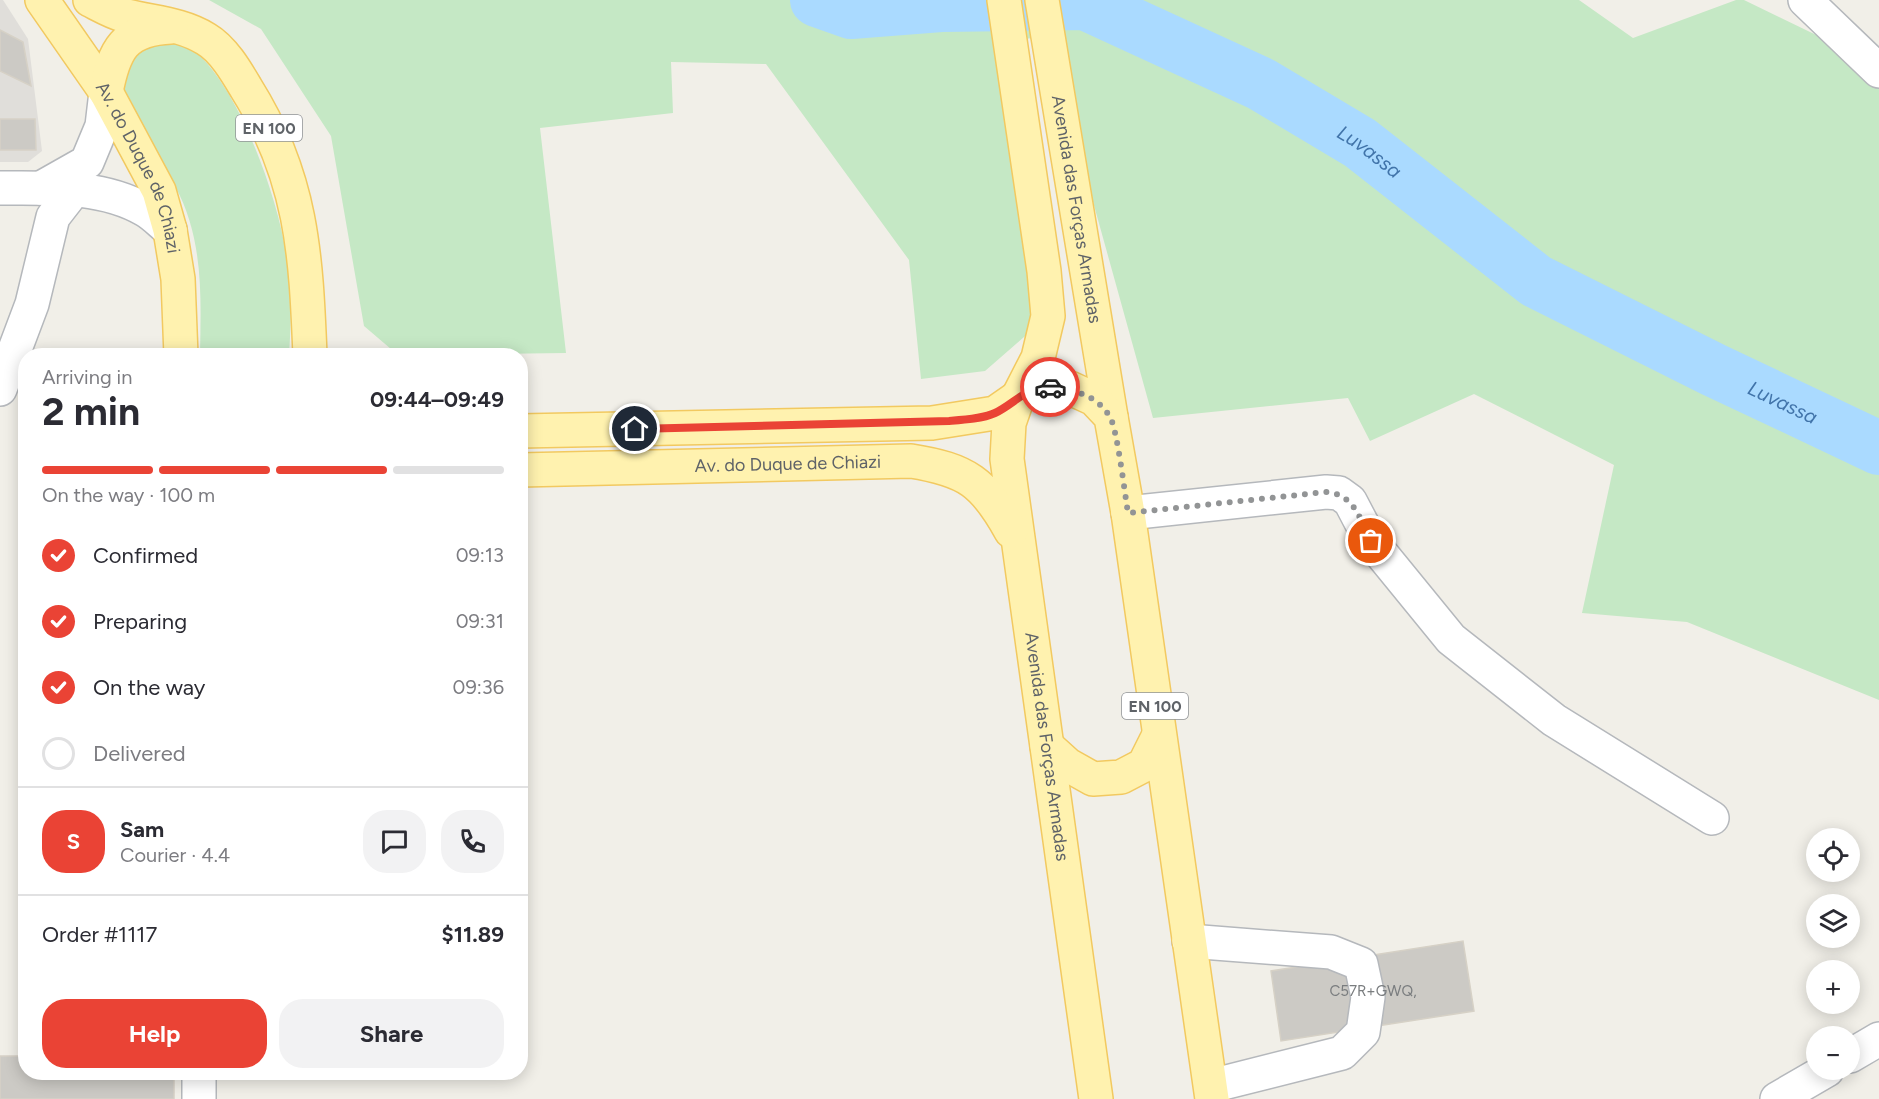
<!DOCTYPE html>
<html lang="en">
<head>
<meta charset="utf-8">
<style>
	:root { --surface:#fff; --page:#f2f2f3; --text:#2b2b33; --muted:#7c7c81; --line:#e1e1e2; --accent:#ea4335 }
	body { margin:0; font-family:Figtree,sans-serif; background:var(--page); color:var(--text); height:100vh; display:flex; flex-direction:column; font-size:22px; white-space:nowrap }
	* { box-sizing:border-box; margin:0 }
	p { font-size:20px; color:var(--muted) }
	.icon { flex:none; width:33px; height:33px; fill:none; stroke:currentColor; stroke-width:2; stroke-linecap:round; stroke-linejoin:round }
	.map { position:relative; flex:1; overflow:hidden }
	.panel { position:absolute; left:18px; top:348px; width:510px; height:732px; display:flex; flex-direction:column; background:var(--surface); border-radius:24px; box-shadow:0 3px 15px #0003 }
	.panel>* { flex:none }
	.controls { position:absolute; left:1806px; top:828px; display:grid; gap:12px }
	.controls a { display:grid; place-items:center; width:54px; height:54px; border-radius:50%; background:var(--surface); box-shadow:0 3px 15px #0003; font-size:30px }
	.pin { position:absolute; display:grid; place-items:center; width:51px; height:51px; color:#fff; margin:-26px; border:3px solid #fff; border-radius:50%; box-shadow:0 2px 6px #0007 }
	.courier { position:absolute; display:grid; place-items:center; width:60px; height:60px; margin:-30px; border:4px solid #ea4335; border-radius:50%; background:#fff; color:#222; box-shadow:0 2px 8px #0007 }
	.summary em { font-style:normal; font-weight:700 }
	.summary div { display:flex; flex-direction:column-reverse }
	.summary { display:flex; align-items:center; justify-content:space-between; height:102px; padding:0 24px }
	h1 { font-size:39px; font-weight:700; line-height:45px }
	.bar { display:grid; grid-template-columns:repeat(4,1fr); gap:9px 6px; align-content:center; height:72px; padding:0 24px }
	.bar i { height:8px; border-radius:4px; background:var(--line) }
	.bar .on { background:var(--accent) }
	.bar p { grid-column:span 4 }
	.line { display:flex; align-items:center; gap:15px; padding:0 24px; border-top:2px solid var(--line) }
	.line div { flex:1 }
	.round { display:grid; place-items:center; flex:none; width:63px; height:63px; border-radius:24px; background:var(--page) }
	ol { padding:0 24px; list-style:none }
	li { display:flex; align-items:center; gap:18px; height:66px }
	li p { margin-inline-start:auto }
	li .icon { padding:6px; border-radius:50%; background:var(--accent); color:#fff; stroke-width:4 }
	li:last-child { color:var(--muted) }
	li i { width:33px; height:33px; border:3px solid var(--line); border-radius:50% }
	.cta { display:flex; gap:12px; margin-top:auto; padding:12px 24px }
	.cta a { flex:1; height:69px; border-radius:24px; background:var(--accent); color:#fff; font-size:24px; font-weight:700; line-height:69px; text-align:center }
	.cta a+a { background:var(--page); color:var(--text) }
	.map>svg:first-child { display:block }
	.industrial { fill:#e0deda }
	.green { fill:#c5e8c5 }
	.lines { fill:none; stroke-linecap:round; stroke-linejoin:round }
	.river { stroke:#aadaff; stroke-width:54 }
	.building { fill:#cccac5; stroke:#d6d1c6; stroke-width:1.5 }
	.minor-casing { stroke:#b5b8bc; stroke-width:36 }
	.major-casing { stroke:#f2c960; stroke-width:36 }
	.minor { stroke:#fff; stroke-width:33 }
	.major { stroke:#fff2af; stroke-width:33 }
	.done { stroke:#929495; stroke-width:6; stroke-dasharray:0 10.8 }
	.route { stroke:#ea4335; stroke-width:8 }
	.labels { text-anchor:middle; dominant-baseline:central; stroke-width:4.5; stroke-linejoin:round; paint-order:stroke }
	.number-label { font-size:15px; fill:#7a7d7f }
	.shield { fill:#fff; stroke:#8f9295; stroke-width:1.5 }
	.shield-label { font-size:16px; font-weight:bold; fill:#5f6368 }
	.street-label { font-size:18px; fill:#5f6368; stroke:#fff }
	.water-label { font-size:20px; font-style:italic; fill:#4174aa; stroke:#fff }
</style>
</head>
<body>
<div class="map">
<svg width="1879" height="1099" viewBox="0 0 1879 1099">
	<rect width="100%" height="100%" fill="#f1efe8"/>
	<path class="industrial" d="M0,0H3L28,39L42,151L28,162H0Z"/>
	<g class="green">
		<path d="M209,0H1579L1633,38L1736,0H1744L1872,62L1879,71V700L1687,622L1582,613L1614,465L1474,394L1370,441L1348,398L1153,418L1047,36L1011,41L1048,316L985,371L921,379L909,260L766,64L671,62L673,113L540,128L566,353L398,355L364,326L331,136L261,29Z"/>
		<path d="M170,38C178,41 188,45 194,50C242,92 280,203 288,265C292,295 291,325 289,355H200C201,298 204,239 175,186C162,160 115,105 121,77C126,51 147,42 170,38Z"/>
	</g>
	<g class="lines">
		<path class="river" id="s1" d="M817,0L851,12L941,5L1085,3L1261,84L1360,143L1536,281L1714,370L1879,448"/>
	</g>
	<g class="building">
		<path d="M0,30L23,42L31,86L0,71Z"/>
		<path d="M0,119H35L36,150H0Z"/>
		<path d="M1463,941L1474,1011L1281,1041L1271,971Z"/>
		<path d="M0,1056H26V1072H174V1099H0Z"/>
	</g>
	<g class="lines">
		<g class="minor-casing">
			<g id="minor">
				<path d="M1805,0L1879,71"/>
				<path d="M0,188C48,188 102,185 145,210C154,215 162,224 170,230"/>
				<path d="M41,188L87,162L102,126L106,92"/>
				<path d="M0,389L32,304L53,217L74,190"/>
				<path d="M1128,513L1326,492L1339,493L1350,501L1371,541L1451,639L1554,720L1712,818"/>
				<path d="M1189,941L1331,952L1361,964L1368,997L1363,1032L1342,1053L1211,1086"/>
				<path d="M1850,1056L1879,1039"/>
				<path d="M199,1072V1099"/>
				<path d="M1777,1099L1827,1070"/>
			</g>
		</g>
		<g class="major-casing">
			<g id="major">
				<path id="s2" d="M42,0L106,92L159,191L170,230L178,279L181,356"/>
				<path d="M90,0C100,5 112,12 123,15C152,23 180,23 206,39C223,49 236,71 246,88C302,177 306,254 310,356"/>
				<path id="s3" d="M1004,0L1044,271L1048,316L1038,358L1018,397L1009,423L1007,459L1096,1099"/>
				<path id="s4" d="M1042,0L1111,417"/>
				<path d="M106,92C114,50 124,29 171,27"/>
				<path d="M520,431L932,423L995,413L1018,397L1044,387L1070,388L1094,399L1111,417L1128,513L1212,1099"/>
				<path id="s5" d="M520,470L911,461C967,470 984,482 1011,531"/>
				<path d="M1047,746L1068,765L1093,779L1121,777L1144,765L1159,735"/>
			</g>
		</g>
		<use href="#minor" class="minor"/>
		<use href="#major" class="major"/>
	</g>
	<g class="lines">
		<path class="done" d="M1050,387C1073,389 1097,395 1110,417C1117,428 1125,495 1128,513L1326,492C1354,494 1360,519 1371,541"/>
		<path class="route" d="M635,429L949,421C963,420 982,419 995,413C1013,405 1028,385 1050,387"/>
	</g>
	<g class="labels">
		<g class="number-label">
			<text x="1373" y="991">C57R+GWQ,</text>
		</g>
		<g class="shield">
			<rect x="236" y="115" width="66" height="26" rx="4.5"/>
			<rect x="1122" y="693" width="66" height="26" rx="4.5"/>
		</g>
		<g class="shield-label">
			<text x="269" y="128">EN 100</text>
			<text x="1155" y="706">EN 100</text>
		</g>
		<g class="street-label">
			<text stroke="none"><textPath href="#s2" startOffset="195">Av. do Duque de Chiazi</textPath></text>
			<text stroke="none"><textPath href="#s4" startOffset="212">Avenida das Forças Armadas</textPath></text>
			<text stroke="none"><textPath href="#s5" startOffset="268">Av. do Duque de Chiazi</textPath></text>
			<text stroke="none"><textPath href="#s3" startOffset="760">Avenida das Forças Armadas</textPath></text>
		</g>
		<g class="water-label">
			<text stroke="none"><textPath href="#s1" startOffset="592">Luvassa</textPath></text>
			<text stroke="none"><textPath href="#s1" startOffset="1078">Luvassa</textPath></text>
		</g>
	</g>
</svg>
<div class="controls">
<a><svg class="icon" aria-label="locate" viewBox="0 0 24 24"><circle cx="12" cy="12" r="6"/><path d="M12 2v4M12 18v4M2 12h4M18 12h4"/></svg></a>
<a><svg class="icon" aria-label="layers" viewBox="0 0 24 24"><path d="M12 4l9 5-9 5-9-5zM3 14l9 5 9-5"/></svg></a>
<a>+</a>
<a>−</a>
</div>
<div class="pin" style="left:1371px;top:541px;background:#ea580c"><svg class="icon" aria-label="bag" viewBox="0 0 24 24"><path d="M5 8h14l-1 12H6zM9 8a3 3 0 0 1 6 0"/></svg></div>
<div class="pin" style="left:635px;top:429px;background:#1f2937"><svg class="icon" aria-label="home" viewBox="0 0 24 24"><path d="M3 11l9-7 9 7M6 9v11h12V9"/></svg></div>
<div class="courier" style="left:1050px;top:387px"><svg class="icon" aria-label="car" viewBox="0 0 24 24"><path d="M5 17H2v-5l4-1 3-4h7l3 4 3 1v5h-3M9 17h6M6 11h13"/><circle cx="7" cy="17" r="2"/><circle cx="17" cy="17" r="2"/></svg></div>
<section class="panel">
<div class="summary"><div><h1>2 min</h1><p>Arriving in</p></div><em>09:44–09:49</em></div>
<div class="bar"><i class="on"></i><i class="on"></i><i class="on"></i><i></i><p>On the way · 100 m</p></div>
<ol>
<li><svg class="icon" aria-label="check" viewBox="0 0 24 24"><path d="M5 12l5 5 9-10"/></svg>Confirmed<p>09:13</p></li>
<li><svg class="icon" aria-label="check" viewBox="0 0 24 24"><path d="M5 12l5 5 9-10"/></svg>Preparing<p>09:31</p></li>
<li><svg class="icon" aria-label="check" viewBox="0 0 24 24"><path d="M5 12l5 5 9-10"/></svg>On the way<p>09:36</p></li>
<li><i></i>Delivered</li>
</ol>
<div class="line" style="height:108px"><b class="round" style="background:var(--accent);color:#fff">S</b><div><b>Sam</b><p>Courier · 4.4</p></div><a class="round"><svg class="icon" aria-label="chat" viewBox="0 0 24 24"><path d="M4 5h16v11H9l-5 4z"/></svg></a><a class="round"><svg class="icon" aria-label="phone" viewBox="0 0 24 24"><path d="M5 4h4l2 5-3 2q2 4 5 5l2-3 5 2v4C11 20 4 13 5 4z"/></svg></a></div>
<div class="line" style="height:78px"><div>Order #1117</div><b>$11.89</b></div>
<div class="cta"><a>Help</a><a>Share</a></div>
</section>
</div>
</body>
</html>
